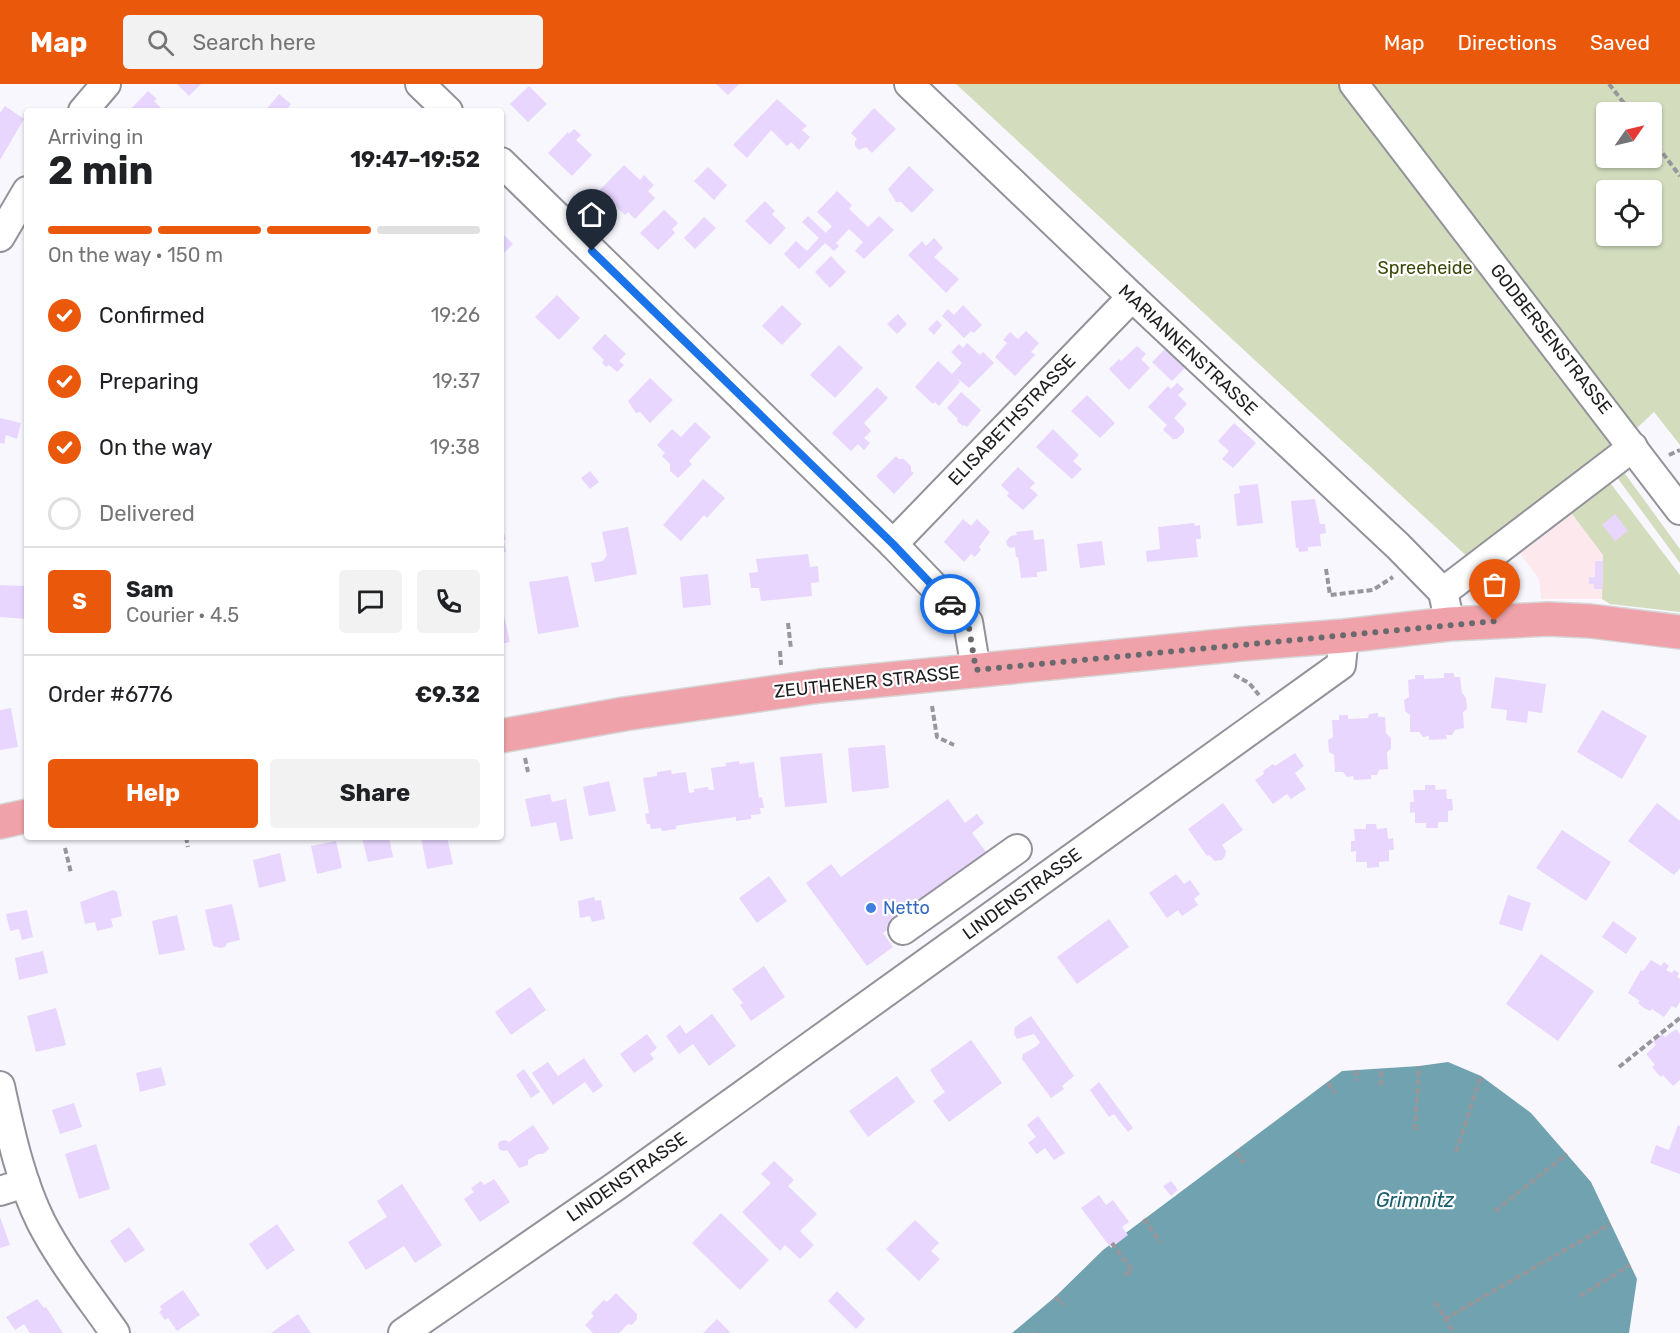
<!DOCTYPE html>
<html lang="en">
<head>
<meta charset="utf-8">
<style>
	:root { --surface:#fff; --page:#f2f2f2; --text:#202124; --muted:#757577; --line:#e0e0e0; --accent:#ea580c }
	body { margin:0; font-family:Rubik,sans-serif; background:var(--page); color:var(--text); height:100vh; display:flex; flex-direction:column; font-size:22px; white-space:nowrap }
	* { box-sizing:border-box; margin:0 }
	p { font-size:20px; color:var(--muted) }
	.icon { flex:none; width:33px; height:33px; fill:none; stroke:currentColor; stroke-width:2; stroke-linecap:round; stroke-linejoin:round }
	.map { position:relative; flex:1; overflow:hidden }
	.details { position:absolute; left:24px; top:24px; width:480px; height:732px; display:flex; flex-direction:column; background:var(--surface); border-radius:6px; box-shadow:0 2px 4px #0004 }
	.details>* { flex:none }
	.needle { width:39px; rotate:56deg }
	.buttons { position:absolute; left:1596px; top:18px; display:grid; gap:12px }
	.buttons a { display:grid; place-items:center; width:66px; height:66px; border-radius:6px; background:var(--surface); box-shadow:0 2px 4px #0004; font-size:30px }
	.pin { position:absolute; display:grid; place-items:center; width:51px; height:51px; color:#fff; margin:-62px -26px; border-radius:50% 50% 50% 0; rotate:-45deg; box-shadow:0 0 6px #0007 }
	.pin .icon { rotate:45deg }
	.courier { position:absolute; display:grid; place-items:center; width:60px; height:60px; margin:-30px; border:4px solid #1a73e8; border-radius:50%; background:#fff; color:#222; box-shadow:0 2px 8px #0007 }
	.head em { font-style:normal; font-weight:700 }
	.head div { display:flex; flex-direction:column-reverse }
	.head { display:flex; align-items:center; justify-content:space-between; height:102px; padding:0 24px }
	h1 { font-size:39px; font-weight:700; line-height:45px }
	.bar { display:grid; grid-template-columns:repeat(4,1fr); gap:9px 6px; align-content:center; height:72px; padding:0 24px }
	.bar i { height:8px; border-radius:4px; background:var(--line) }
	.bar .on { background:var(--accent) }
	.bar p { grid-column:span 4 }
	.line { display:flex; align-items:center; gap:15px; padding:0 24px; border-top:2px solid var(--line) }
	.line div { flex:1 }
	.round { display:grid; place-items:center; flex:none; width:63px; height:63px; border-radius:6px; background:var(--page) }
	ol { padding:0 24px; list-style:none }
	li { display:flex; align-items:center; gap:18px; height:66px }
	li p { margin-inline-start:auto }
	li .icon { padding:6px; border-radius:50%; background:var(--accent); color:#fff; stroke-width:4 }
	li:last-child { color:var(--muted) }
	li i { width:33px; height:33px; border:3px solid var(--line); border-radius:50% }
	.cta { display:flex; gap:12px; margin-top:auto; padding:12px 24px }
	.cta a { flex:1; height:69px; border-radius:6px; background:var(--accent); color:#fff; font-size:24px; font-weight:700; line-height:69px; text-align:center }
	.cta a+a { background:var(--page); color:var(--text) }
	header { display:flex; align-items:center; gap:36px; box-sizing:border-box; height:84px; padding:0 30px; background:var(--accent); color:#fff }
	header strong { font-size:28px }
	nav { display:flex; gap:33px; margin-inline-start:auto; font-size:21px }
	.search { width:420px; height:54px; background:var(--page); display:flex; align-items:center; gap:15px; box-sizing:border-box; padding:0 21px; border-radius:6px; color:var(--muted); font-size:22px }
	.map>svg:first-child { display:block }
	.industrial { fill:#fde8ee }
	.green { fill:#d3ddbe; fill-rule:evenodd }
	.water { fill:#71a2b0 }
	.building { fill:#e8d6fe }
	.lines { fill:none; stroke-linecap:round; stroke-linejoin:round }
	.minor-casing { stroke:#92929a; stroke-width:32 }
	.major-casing { stroke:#d6d6d7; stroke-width:36 }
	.path { stroke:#96969b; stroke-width:4; stroke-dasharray:6 3; stroke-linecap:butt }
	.minor { stroke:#fff; stroke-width:28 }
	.major { stroke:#efa2aa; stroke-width:33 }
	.done { stroke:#6a6a6e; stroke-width:6; stroke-dasharray:0 10.8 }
	.route { stroke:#1a73e8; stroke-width:8 }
	.shop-dot { fill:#3f7fe0; stroke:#fff; stroke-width:2 }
	.labels { text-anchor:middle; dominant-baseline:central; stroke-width:4.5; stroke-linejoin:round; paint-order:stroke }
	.park-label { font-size:18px; fill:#3a4807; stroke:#fff }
	.street-label { font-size:18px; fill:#1e1e21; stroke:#fff }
	.shop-label { font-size:18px; fill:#366cbe; stroke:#fff; text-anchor:start }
	.water-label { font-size:20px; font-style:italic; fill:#1d5e6e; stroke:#fff }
</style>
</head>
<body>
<header>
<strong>Map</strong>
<div class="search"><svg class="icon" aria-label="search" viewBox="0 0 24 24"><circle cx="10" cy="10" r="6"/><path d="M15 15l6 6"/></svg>Search here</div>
<nav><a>Map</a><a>Directions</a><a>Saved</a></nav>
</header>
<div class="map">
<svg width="1680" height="1249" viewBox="0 0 1680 1249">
	<rect width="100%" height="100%" fill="#f8f7fe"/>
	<path class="industrial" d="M1569,426L1603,471L1602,515H1541L1539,495L1516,464Z"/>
	<g class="green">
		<path d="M956,0H1680V361L1654,328L1594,384L1471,476ZM1606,28H1652V74H1606ZM1606,106H1652V152H1606Z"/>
		<path d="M1623,387L1680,465V479L1616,392Z"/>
		<path d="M1608,396L1680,491V528L1610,520L1602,515L1603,471L1569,426Z"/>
	</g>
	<path class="water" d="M1448,978L1481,992L1531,1029L1591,1098L1637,1195L1629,1249H1012L1055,1213L1103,1166L1342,987L1419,982Z"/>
	<g class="building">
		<path d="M177,0H201L189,12Z"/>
		<path d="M716,0H739L728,11Z"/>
		<path d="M529,2L547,20L528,38L510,20Z"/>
		<path d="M148,7L157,15L154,17L164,27H129Z"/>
		<path d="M279,10L291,20L288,24L291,27H265Z"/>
		<path d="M777,15L807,42L802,46L810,53L799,66L791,58L787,62L771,46L747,74L733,61Z"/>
		<path d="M5,22L24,35L0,76V29Z"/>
		<path d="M874,24L896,45L872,69L866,63L859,66L855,62V57L857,55L851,49Z"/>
		<path d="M574,45L581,51L576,56L592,71L572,92L548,69L568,48L569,50Z"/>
		<path d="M624,81L640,96L644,91L654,101L648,107L655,114L635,135L628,128L625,131L599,107Z"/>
		<path d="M909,82L934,106L912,129L901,118H896L888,105Z"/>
		<path d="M708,83L727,101L714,116L694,97Z"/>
		<path d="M837,107L852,121L849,125L868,143L879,132L894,146L864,175L855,167L863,158L849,145L836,159L839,162L834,167L825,159L799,185L784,170L796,157L807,167L819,154L802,138L808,132L826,149L832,142L817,128Z"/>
		<path d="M765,117L775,127L772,130L786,144L770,161L745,137Z"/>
		<path d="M664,126L678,139L672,145L675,149L658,166L640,149Z"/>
		<path d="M704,133L716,144L695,165L684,154Z"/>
		<path d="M501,148L513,160L501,172Z"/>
		<path d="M934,154L943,164L934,173L959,195L946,209L908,171L922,157L926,162Z"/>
		<path d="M831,172L846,188L830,204L815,188Z"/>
		<path d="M557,211L580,234L559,256L535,233Z"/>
		<path d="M782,221L802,240L782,261L762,242Z"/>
		<path d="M963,221L982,241L974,249L971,247L964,254L942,232L948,225L954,231Z"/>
		<path d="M898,230L907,240L897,250L887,240Z"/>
		<path d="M937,236L942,241L934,251L928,245Z"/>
		<path d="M1026,247L1039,259L1031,268L1035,271L1015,292L995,273L1007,259L1003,256L1010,248L1018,255Z"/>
		<path d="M605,250L626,270L619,277L624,281L617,288L609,281L606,283L602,279L604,276L592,264Z"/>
		<path d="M967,259L980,271L983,268L994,279L969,304L957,294L960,298L939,322L935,318L933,320L915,303L938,277L952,290L962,279L951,268L959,260L963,264Z"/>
		<path d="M839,261L863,284L835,314L810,291Z"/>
		<path d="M1169,261L1189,280L1172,297L1152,278Z"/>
		<path d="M1137,262L1146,270L1141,275L1150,284L1129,306L1109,285L1119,275L1121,277Z"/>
		<path d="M650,294L673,316L650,339L640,328L636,329L628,317Z"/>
		<path d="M1177,299L1184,305L1178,311L1187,320L1174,334L1184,344V348L1177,355H1173L1163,346L1167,341L1148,323L1168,302L1171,305Z"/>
		<path d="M877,303L888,314L864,339L871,347L864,354L870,359L864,366L858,360L851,367L832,349Z"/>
		<path d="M961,308L981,326L967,343L964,341L963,342L957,337L958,335L947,324Z"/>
		<path d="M1087,311L1115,339L1100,354L1071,327Z"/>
		<path d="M0,334L21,339L17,355L6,351L4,360L0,359Z"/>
		<path d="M695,338L711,353L689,377L692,380L678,394L670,387V380L662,372L665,369L657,361L672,345L681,353Z"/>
		<path d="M1234,339L1256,359L1233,384L1222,375L1229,367L1218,357Z"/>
		<path d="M1053,345L1079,371L1073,377L1082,385L1072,395L1036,363Z"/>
		<path d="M896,372L899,375H904L911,382V387L914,389L894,410L876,392Z"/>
		<path d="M1018,383L1035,399L1030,404L1038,411L1023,426L1007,412L1009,409L1001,401Z"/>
		<path d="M590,387L599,398L590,405L581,394Z"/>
		<path d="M703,395L725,414L707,434L704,431L681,457L663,441Z"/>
		<path d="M1258,400L1263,439L1237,442L1234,410L1240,409L1239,402Z"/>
		<path d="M1315,415L1320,440H1325L1326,449L1320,450L1321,462L1308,463V467L1299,468L1298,464H1296L1291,417Z"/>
		<path d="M1615,430L1628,447L1615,457L1602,441Z"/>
		<path d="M963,435L971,442L977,435L990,448L979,463L981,466L975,473L971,470L964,478L944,458Z"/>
		<path d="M501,437L506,456H504L506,468L501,469Z"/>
		<path d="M1194,439L1195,442L1200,441L1201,455H1196L1198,473L1147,478L1146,467L1160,465L1158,443Z"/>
		<path d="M628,443L637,490L595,498L591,479L603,477L607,471L602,448Z"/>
		<path d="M1033,446L1034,456L1044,455L1047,487L1037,488V493L1021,494L1018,473H1016L1015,463L1010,464L1007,461L1006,457L1011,452L1017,451L1016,448Z"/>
		<path d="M1102,457L1105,481L1080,484L1077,460Z"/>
		<path d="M808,470L810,483L818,482L819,498L811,499L812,512L761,517L759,504H751L749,489L758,488L756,475Z"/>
		<path d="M1595,477H1603L1602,505H1594V500H1589V493H1595Z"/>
		<path d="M708,490L711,521L683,524L680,493Z"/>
		<path d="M568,492L579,543L538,550L529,498Z"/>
		<path d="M0,501L27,502V535L0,533Z"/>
		<path d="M503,527L510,558L501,560V528Z"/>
		<path d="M1444,589H1454V593H1460L1462,609L1466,614L1467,625L1463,628L1464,644L1455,646L1452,651H1446L1447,655L1429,656V652L1423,653L1419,648H1410V631L1405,627L1404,616L1409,613L1408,596L1415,595V591H1424V595L1444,594Z"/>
		<path d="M1495,593L1546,600L1542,629L1528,627L1527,639L1506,636L1507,626L1491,624Z"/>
		<path d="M11,624L18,663L0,666V626Z"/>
		<path d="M1602,626L1647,652L1622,695L1577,668Z"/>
		<path d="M1378,629V633H1385L1386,649L1391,654V665L1387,668L1388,685L1379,686L1377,691H1371V695L1354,696L1353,692L1347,693L1343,688H1335L1334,671L1329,668L1328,656L1333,653L1332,636H1339V631H1348V635L1368,634L1369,630Z"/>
		<path d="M885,661L889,704L852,708L848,664Z"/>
		<path d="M822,669L827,719L785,723L780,673Z"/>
		<path d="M1295,669L1304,682L1295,689L1306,705L1291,715L1287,710L1273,720L1255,696L1264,690L1263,687L1273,680L1275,682Z"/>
		<path d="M739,677L740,680L754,678L759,714L762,713L764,724H760L761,730L751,731V735L736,737V733L680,741L676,742V745L662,747L661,744L651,745L650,740H647L645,730L649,729L643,694L657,692V688L671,686L672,690L686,688L689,709L694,708V705L708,703L709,706H714L711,684L726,682L725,679Z"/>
		<path d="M609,697L616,727L589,732L583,703Z"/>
		<path d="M1425,701H1435L1436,706L1446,705L1447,715H1452L1453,726L1448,727V738H1438V744H1426V739H1415V728L1410,729V718H1414L1413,706H1425Z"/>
		<path d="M550,710L552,718L566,715L573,755L560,757L556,738L531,743L525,715Z"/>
		<path d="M948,715L965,739L977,730L984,739L972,749L989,772L883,849L893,863L867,882L806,799L831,780L841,793Z"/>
		<path d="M1223,719L1243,746L1222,761L1226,767L1225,772L1222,776L1215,777L1209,771L1207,772L1188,745Z"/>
		<path d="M1657,719L1680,737V784L1674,791L1628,757Z"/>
		<path d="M1366,740H1376L1377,745L1387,744L1388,755L1393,754L1394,766H1389V777L1379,778V783L1367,784V778H1356V767L1351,768V757H1355L1354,745H1366Z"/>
		<path d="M1562,746L1611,778L1586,817L1536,784Z"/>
		<path d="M362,753H389L393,773L368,778Z"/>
		<path d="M421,753H447L453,780L427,785Z"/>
		<path d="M336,757L342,784L317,790L311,762Z"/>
		<path d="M280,769L286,797L259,804L253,776Z"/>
		<path d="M1176,790L1184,800L1190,796L1200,810L1194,815L1198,821L1182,832L1178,826L1167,834L1149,809Z"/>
		<path d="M769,792L787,817L757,839L739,814Z"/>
		<path d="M113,806L117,808L122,832L111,835L113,843L97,847L95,838L85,840L80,818Z"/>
		<path d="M1508,811L1531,819L1522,847L1499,840Z"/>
		<path d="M594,813L595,817L601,816L605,835L592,838L590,832L580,834L578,817Z"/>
		<path d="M232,820L240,856L227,859L225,863L220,864L213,862L205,826Z"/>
		<path d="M27,826L33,853L22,856L19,845L10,847L6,830Z"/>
		<path d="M177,831L185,866L159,871L152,837Z"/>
		<path d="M1109,835L1129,863L1077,900L1057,873Z"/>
		<path d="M1613,837L1637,854L1626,870L1602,853Z"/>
		<path d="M43,867L48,889L19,896L15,874Z"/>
		<path d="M1541,870L1594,907L1558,957L1506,920Z"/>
		<path d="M1651,876L1661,882L1664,878L1669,882L1666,886L1672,889L1674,886L1679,889L1677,893L1680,895V918L1676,924L1672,922L1664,933L1652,925L1650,927L1644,924L1638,919L1640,917L1628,909L1641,886L1643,887Z"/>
		<path d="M764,882L785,913L751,937L740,921L743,919L732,905Z"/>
		<path d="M530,903L546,926L511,951L495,928Z"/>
		<path d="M56,924L66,961L36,968L27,932Z"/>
		<path d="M712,930L736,962L709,982L693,960L679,970L666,952L680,941L686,950Z"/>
		<path d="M1031,932L1074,992L1062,1002L1064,1005L1051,1014L1022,975L1023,970L1037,962L1040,958L1034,950L1017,955L1014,950L1015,943Z"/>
		<path d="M1676,945L1680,950V996L1673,1002L1663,991L1661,993L1657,989L1652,983L1655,981L1646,970L1656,961L1653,957L1662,950L1665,953Z"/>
		<path d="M647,950L657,964L650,970L654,975L634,989L620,970Z"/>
		<path d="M971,956L1002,999L949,1038L933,1017L945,1008L930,986Z"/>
		<path d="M584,974L603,1002L593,1009L585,998L553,1021L532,989L548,978L558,992Z"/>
		<path d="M161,983L166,1001L140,1008L136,989Z"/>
		<path d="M524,985L540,1008L531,1014L516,991Z"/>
		<path d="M897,992L915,1018L868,1053L849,1027Z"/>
		<path d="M1099,998L1133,1044L1128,1048L1114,1030L1109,1033L1090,1006Z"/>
		<path d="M74,1019L82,1043L60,1050L52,1026Z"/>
		<path d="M1038,1032L1065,1069L1054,1076L1045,1064L1037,1070L1028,1059L1036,1053L1027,1041Z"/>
		<path d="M533,1041L549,1064L548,1066L543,1070H538L528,1076V1081L519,1084L507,1066L503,1067L499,1065L498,1060L500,1057L505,1056L509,1058Z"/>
		<path d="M1678,1041L1680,1042V1090L1650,1079L1656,1061L1669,1066Z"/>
		<path d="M96,1060L110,1105L79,1115L65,1070Z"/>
		<path d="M774,1077L794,1096L788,1102L817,1130L800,1147L814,1161L800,1175L785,1161L780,1167L742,1128L771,1099L761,1090Z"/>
		<path d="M494,1095L510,1118L480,1138L464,1115L474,1108L471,1104L481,1097L484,1101Z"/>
		<path d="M1171,1097L1178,1106L1171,1112L1163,1102Z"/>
		<path d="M402,1100L442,1161L415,1179L404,1162L366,1186L348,1158L387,1133L377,1117Z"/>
		<path d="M1099,1111L1106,1121L1113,1116L1129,1138L1122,1143L1128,1151L1111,1164L1081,1124Z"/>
		<path d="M721,1129L769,1176L740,1206L692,1159Z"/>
		<path d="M0,1133L10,1161L0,1164Z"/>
		<path d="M915,1136L939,1159L931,1167L940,1175L919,1197L886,1165Z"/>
		<path d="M277,1140L295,1166L267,1186L249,1160Z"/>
		<path d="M129,1143L145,1166L125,1179L110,1157Z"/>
		<path d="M183,1206L200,1231L177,1247L168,1234L165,1236L159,1228L162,1226L160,1222Z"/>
		<path d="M837,1207L865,1235L856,1245L828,1217Z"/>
		<path d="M616,1209L637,1230V1235L632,1241L628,1240L619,1249H593L585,1241L594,1232L591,1229L604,1216L607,1218Z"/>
		<path d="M37,1215L44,1224L46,1223L63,1249H30L24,1240L15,1246L6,1233Z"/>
		<path d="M298,1230L311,1249H271Z"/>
		<path d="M717,1235L731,1249H703Z"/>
	</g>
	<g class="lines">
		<g class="minor-casing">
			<g id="minor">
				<path d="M420,0L448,27"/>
				<path d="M909,0L1132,213L1398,462L1443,508L1450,540"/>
				<path d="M1354,0L1680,426"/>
				<path d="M83,27L106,0"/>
				<path d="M501,78L893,460L968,538L976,586"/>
				<path d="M0,153L27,107"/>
				<path d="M893,460L1132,213"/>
				<path d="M1443,508L1633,363"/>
				<path d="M903,846L1017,765"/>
				<path d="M0,1002C10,1047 20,1096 41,1138C61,1177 90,1213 115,1249"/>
				<path d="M0,1107L25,1099"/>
				<path d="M403,1249L616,1102L1341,581L1344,552"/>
			</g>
		</g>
		<g class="major-casing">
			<g id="major">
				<path d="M501,652L624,630L820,602L1242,560L1344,552L1450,540L1548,535L1590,537L1680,548"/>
				<path d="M0,738L27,732"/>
			</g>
		</g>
		<g class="path">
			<path d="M1609,0L1631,28"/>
			<path d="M1652,55L1680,92"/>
			<path d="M1669,371L1680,366"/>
			<path d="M1326,485L1330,511L1373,506L1393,493"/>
			<path d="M788,539L791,565"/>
			<path d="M780,567L781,581"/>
			<path d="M1234,591L1249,599L1259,611"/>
			<path d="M932,622L937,653L954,661"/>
			<path d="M525,674L528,688"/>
			<path d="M186,753L188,763"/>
			<path d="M65,764L71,789"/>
			<path d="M1619,983L1680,934"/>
			<path d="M1356,986L1357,997"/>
			<path d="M1328,999L1335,1009"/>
			<path d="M1381,1002V984"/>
			<path d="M1415,1046L1419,982"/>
			<path d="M1236,1068L1244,1079"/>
			<path d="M1456,1068L1481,992"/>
			<path d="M1495,1127L1567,1070"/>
			<path d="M1144,1135L1161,1159"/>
			<path d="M1112,1159L1132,1186L1125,1191"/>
			<path d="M1580,1212L1630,1181"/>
			<path d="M1055,1213L1064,1221"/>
			<path d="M1435,1218L1454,1249"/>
			<path d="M1445,1235L1610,1140"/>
			<path d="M1035,1249V1248"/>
		</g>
		<use href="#minor" class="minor"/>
		<use href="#major" class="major"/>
	</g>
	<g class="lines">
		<path class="done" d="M950,520L968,538L976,586L1495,537"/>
		<path class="route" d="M592,167L893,460L950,520"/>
	</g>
	<circle class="shop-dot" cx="871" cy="824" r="6"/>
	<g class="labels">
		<g class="park-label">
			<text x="1425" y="184">Spreeheide</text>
		</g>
		<g class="street-label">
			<text transform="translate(1551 255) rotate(52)">GODBERSENSTRASSE</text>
			<text transform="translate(1188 266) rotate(43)">MARIANNENSTRASSE</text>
			<text transform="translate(1012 336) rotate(-46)">ELISABETHSTRASSE</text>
			<text transform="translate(867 598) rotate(-6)">ZEUTHENER STRASSE</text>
			<text transform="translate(1022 810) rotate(-36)">LINDENSTRASSE</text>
			<text transform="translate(627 1093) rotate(-35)">LINDENSTRASSE</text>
		</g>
		<g class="shop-label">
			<text x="883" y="824">Netto</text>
		</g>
		<g class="water-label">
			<text x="1415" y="1116">Grimnitz</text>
		</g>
	</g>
</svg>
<div class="buttons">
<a><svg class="needle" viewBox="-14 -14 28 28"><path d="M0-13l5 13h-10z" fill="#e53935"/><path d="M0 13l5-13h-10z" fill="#757577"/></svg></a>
<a><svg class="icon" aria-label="locate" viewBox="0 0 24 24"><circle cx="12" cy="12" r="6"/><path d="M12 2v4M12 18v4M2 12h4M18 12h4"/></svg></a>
</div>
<div class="pin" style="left:1495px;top:537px;background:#ea580c"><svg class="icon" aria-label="bag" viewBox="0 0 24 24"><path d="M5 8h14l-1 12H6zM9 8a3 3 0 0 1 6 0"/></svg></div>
<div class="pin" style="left:592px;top:167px;background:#1f2937"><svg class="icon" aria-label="home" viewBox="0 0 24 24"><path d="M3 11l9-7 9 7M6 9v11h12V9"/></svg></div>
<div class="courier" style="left:950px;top:520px"><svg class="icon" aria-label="car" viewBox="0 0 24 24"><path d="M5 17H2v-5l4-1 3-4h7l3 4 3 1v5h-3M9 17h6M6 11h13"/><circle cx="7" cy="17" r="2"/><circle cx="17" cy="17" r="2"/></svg></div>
<section class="details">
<div class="head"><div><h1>2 min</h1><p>Arriving in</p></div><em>19:47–19:52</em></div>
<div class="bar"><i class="on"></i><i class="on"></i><i class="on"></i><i></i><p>On the way · 150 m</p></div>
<ol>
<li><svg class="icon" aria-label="check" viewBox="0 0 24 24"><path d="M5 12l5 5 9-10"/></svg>Confirmed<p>19:26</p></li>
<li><svg class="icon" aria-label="check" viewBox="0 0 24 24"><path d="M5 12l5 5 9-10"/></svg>Preparing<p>19:37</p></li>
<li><svg class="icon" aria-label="check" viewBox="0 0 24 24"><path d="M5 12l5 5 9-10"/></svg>On the way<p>19:38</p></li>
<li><i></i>Delivered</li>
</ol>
<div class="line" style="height:108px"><b class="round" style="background:var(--accent);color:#fff">S</b><div><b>Sam</b><p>Courier · 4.5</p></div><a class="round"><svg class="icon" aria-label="chat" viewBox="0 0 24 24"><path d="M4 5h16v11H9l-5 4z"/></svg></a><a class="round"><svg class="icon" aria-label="phone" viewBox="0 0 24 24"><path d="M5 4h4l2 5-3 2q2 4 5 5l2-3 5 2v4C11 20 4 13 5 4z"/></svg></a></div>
<div class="line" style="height:78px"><div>Order #6776</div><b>€9.32</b></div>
<div class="cta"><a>Help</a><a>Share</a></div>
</section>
</div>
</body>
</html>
